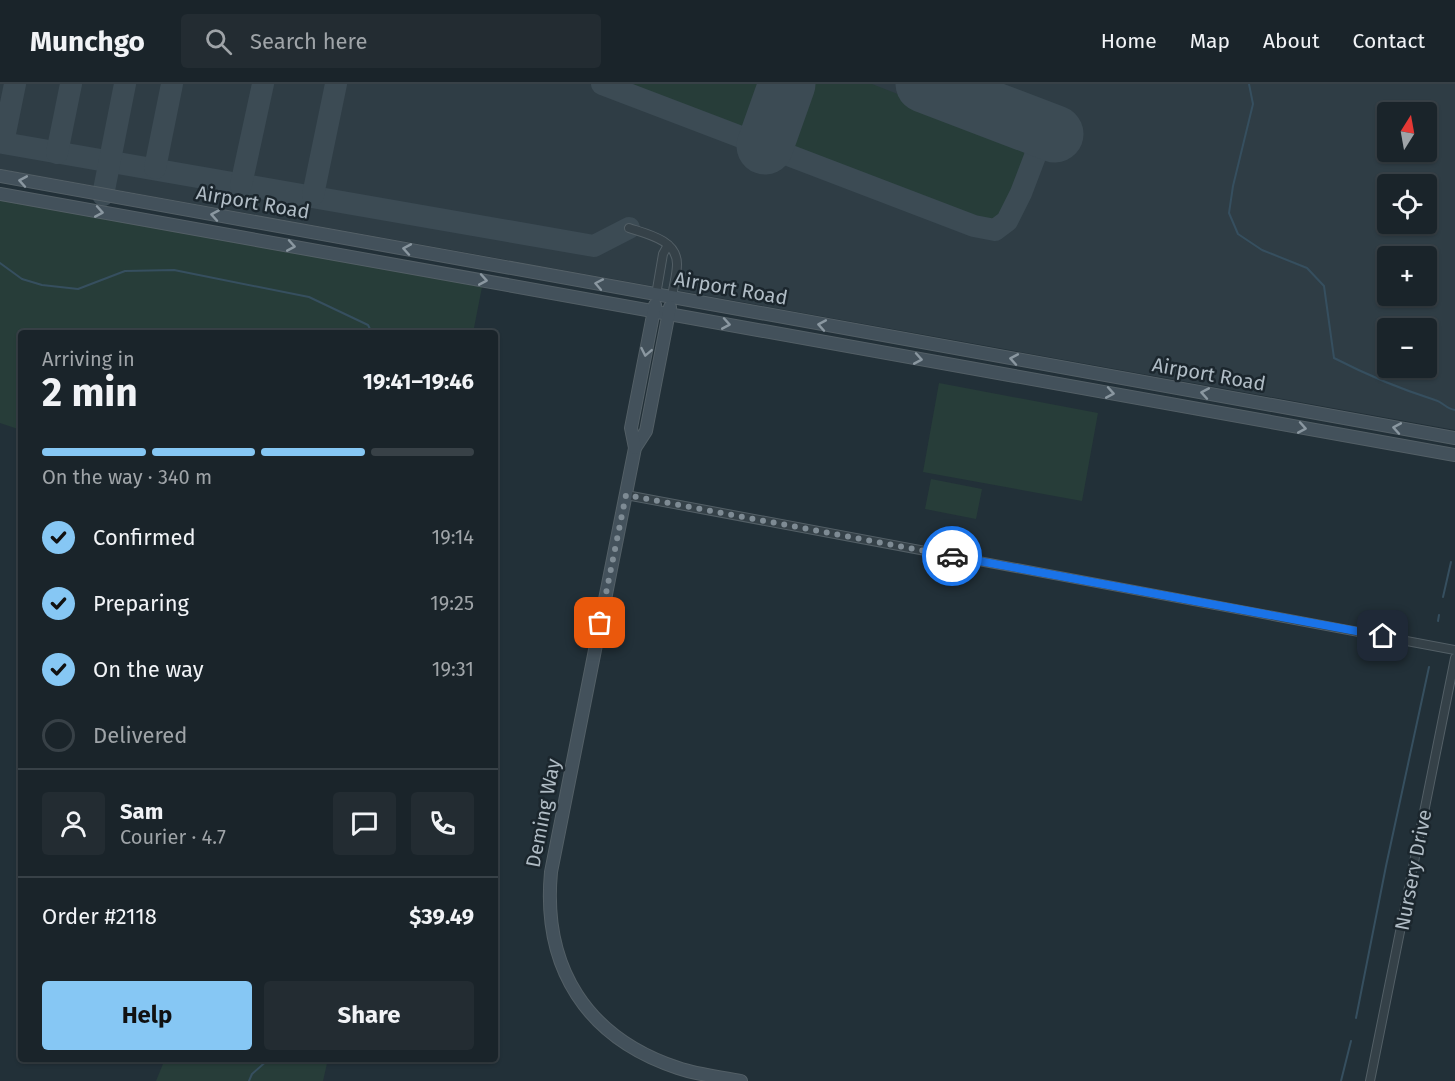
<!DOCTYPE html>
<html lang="en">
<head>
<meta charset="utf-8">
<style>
	:root { --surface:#1a242a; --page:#232c32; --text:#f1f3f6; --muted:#9fa4a8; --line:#384147; --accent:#86c7f4 }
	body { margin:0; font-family:"Fira Sans",sans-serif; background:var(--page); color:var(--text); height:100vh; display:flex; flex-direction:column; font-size:22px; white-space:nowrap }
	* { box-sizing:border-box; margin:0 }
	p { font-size:20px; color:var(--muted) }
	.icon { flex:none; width:33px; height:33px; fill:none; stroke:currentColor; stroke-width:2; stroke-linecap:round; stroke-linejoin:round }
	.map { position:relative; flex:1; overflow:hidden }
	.panel { position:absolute; left:18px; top:246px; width:480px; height:732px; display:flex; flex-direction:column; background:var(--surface); border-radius:6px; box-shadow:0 2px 4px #0004,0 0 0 2px var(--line) }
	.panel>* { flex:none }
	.needle { width:39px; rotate:11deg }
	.buttons { position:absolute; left:1377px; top:18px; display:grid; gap:12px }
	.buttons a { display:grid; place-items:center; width:60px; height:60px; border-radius:6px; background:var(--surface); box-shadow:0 2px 4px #0004,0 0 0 2px var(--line); font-size:30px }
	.pin { position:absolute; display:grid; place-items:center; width:51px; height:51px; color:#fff; margin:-26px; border-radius:12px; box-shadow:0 3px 9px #0006 }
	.courier { position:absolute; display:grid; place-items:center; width:60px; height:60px; margin:-30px; border:4px solid #1a73e8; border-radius:50%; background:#fff; color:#222; box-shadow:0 2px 8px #0007 }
	.headline em { font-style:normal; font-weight:700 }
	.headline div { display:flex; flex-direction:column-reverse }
	.headline { display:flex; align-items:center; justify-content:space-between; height:102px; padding:0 24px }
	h1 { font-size:39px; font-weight:700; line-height:45px }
	.bar { display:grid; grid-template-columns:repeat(4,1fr); gap:9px 6px; align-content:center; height:72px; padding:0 24px }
	.bar i { height:8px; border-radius:4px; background:var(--line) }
	.bar .on { background:var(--accent) }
	.bar p { grid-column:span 4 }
	.line { display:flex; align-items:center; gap:15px; padding:0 24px; border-top:2px solid var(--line) }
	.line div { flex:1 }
	.round { display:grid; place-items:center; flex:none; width:63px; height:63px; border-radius:6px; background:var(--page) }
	ol { padding:0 24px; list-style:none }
	li { display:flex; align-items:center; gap:18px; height:66px }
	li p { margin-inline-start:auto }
	li .icon { padding:6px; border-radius:50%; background:var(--accent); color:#111; stroke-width:4 }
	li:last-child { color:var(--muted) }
	li i { width:33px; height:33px; border:3px solid var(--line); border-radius:50% }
	.cta { display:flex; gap:12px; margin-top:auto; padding:12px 24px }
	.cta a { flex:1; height:69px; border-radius:6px; background:var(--accent); color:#111; font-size:24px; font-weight:700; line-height:69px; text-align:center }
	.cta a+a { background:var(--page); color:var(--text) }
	header { display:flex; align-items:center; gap:36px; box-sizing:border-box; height:84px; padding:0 30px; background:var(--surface); border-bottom:2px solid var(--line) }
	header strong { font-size:28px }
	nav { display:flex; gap:33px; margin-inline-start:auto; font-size:21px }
	.search { width:420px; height:54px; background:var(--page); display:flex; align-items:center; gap:15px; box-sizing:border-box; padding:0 21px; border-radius:6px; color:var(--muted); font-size:22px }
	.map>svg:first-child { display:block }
	.airport { fill:#2f3d45; fill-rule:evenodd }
	.green { fill:#273d39 }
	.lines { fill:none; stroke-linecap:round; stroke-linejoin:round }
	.stream { stroke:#364f5f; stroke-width:2 }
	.taxiway { stroke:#3c4b54; stroke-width:22 }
	.runway { stroke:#3c4b54; stroke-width:57 }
	.street-casing { stroke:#535f66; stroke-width:10 }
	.secondary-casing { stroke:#535f66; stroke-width:14 }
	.street { stroke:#354148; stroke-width:8 }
	.secondary { stroke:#43515b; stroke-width:12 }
	.oneway { stroke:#8a97a0 }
	.done { stroke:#7e8b94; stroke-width:6; stroke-dasharray:0 10.8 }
	.route { stroke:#1a73e8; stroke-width:8 }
	.labels { text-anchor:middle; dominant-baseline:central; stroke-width:5; stroke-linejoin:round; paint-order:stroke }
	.street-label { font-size:20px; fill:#b0bcc5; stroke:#1b262d }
</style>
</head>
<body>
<header>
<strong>Munchgo</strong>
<div class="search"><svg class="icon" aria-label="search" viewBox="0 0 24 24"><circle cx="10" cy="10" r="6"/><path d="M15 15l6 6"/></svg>Search here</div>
<nav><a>Home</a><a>Map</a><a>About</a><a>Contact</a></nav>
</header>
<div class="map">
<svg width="1455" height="997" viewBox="0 0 1455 997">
	<rect width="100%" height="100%" fill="#223038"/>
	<path class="airport" d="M0,0H1455V346L0,85ZM1388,28H1426V68H1388ZM1388,100H1426V140H1388ZM1388,172H1426V212H1388ZM1388,244H1426V284H1388Z"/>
	<g class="green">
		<path d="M619,0H764L747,48Z"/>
		<path d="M814,0H872L1018,57L1024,65V76L1005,126L994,136H978L792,65Z"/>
		<path d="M0,115L482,203L473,249H21V346L0,339Z"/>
		<path d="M939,299L1098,329L1082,417L923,388Z"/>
		<path d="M931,395L982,405L976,435L925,425Z"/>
		<path d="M165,975H328L323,997H156Z"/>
	</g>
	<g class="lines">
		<g class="stream">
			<path d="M1249,0L1253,20L1233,102L1229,129L1238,150L1262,166L1307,184L1324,202L1334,274C1369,292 1397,304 1435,316C1443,318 1446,325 1455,326"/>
			<path d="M0,179L22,195L42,201L78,205L125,187L174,186L309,213L368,241L372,249"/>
			<path d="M1443,513L1451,478"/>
			<path d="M1438,537L1439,531"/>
			<path d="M1356,934L1386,782L1429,583"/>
			<path d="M249,997L252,990L269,975"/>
			<path d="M1341,997L1351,957"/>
		</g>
		<g class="taxiway">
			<path d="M15,0L3,59L594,162L629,144"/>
			<path d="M602,0L974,142L995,146L1007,137L1021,109L1045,46"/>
			<path d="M57,69L71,0"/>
			<path d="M155,84L172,0"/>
			<path d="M241,101L263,0"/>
			<path d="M103,111L125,0"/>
			<path d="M313,111L336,0"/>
		</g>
		<g class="runway">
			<path d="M924,0L1055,50"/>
			<path d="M765,62L787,0"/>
		</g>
		<g class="street-casing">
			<g id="street">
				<path d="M629,144C647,150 677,156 677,180C677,191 673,203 672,214"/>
				<path d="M656,211L663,170L668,161"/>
				<path d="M626,411L1455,566"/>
				<path d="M1370,997L1455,574"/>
			</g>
		</g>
		<g class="secondary-casing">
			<g id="secondary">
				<path d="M0,92L1455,354"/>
				<path d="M0,110L1455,371"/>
				<path d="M670,223L646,347L635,364L551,788C542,884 587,954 678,984C698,991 721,993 741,997"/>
				<path d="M635,364L631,344L655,221"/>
			</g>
		</g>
		<use href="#street" class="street"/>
		<use href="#secondary" class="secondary"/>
	</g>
	<defs><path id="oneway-chevron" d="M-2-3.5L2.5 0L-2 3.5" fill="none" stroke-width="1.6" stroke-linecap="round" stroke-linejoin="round" transform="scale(1.5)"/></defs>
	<g class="oneway">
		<use href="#oneway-chevron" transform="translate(23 97) rotate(-170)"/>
		<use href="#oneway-chevron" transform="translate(99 128) rotate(10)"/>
		<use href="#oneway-chevron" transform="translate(215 131) rotate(-170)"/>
		<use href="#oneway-chevron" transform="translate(291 162) rotate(10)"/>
		<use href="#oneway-chevron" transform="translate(407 165) rotate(-170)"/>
		<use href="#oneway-chevron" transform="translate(483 196) rotate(10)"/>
		<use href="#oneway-chevron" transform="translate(599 200) rotate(-169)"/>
		<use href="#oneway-chevron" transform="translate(726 240) rotate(10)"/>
		<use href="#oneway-chevron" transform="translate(822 241) rotate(-170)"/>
		<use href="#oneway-chevron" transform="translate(646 268) rotate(101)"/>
		<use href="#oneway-chevron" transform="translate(918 275) rotate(10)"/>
		<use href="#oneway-chevron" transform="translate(1014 275) rotate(-170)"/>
		<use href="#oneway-chevron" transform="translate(1110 309) rotate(10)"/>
		<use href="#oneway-chevron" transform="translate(1205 309) rotate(-170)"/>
		<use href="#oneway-chevron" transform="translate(1302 344) rotate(10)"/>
		<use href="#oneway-chevron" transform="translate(1397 344) rotate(-170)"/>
	</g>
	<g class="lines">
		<path class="done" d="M600,539L626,411L952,472"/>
		<path class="route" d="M952,472L1383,552"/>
	</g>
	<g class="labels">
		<g class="street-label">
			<text transform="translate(253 118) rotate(10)">Airport Road</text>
			<text transform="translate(731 204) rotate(10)">Airport Road</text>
			<text transform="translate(1209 290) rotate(10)">Airport Road</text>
			<text transform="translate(543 729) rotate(-79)">Deming Way</text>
			<text transform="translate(1413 786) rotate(-79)">Nursery Drive</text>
		</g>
	</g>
</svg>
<div class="buttons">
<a><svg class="needle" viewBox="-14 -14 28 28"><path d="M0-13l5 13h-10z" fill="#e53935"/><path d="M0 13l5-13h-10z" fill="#9fa4a8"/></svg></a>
<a><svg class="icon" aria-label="locate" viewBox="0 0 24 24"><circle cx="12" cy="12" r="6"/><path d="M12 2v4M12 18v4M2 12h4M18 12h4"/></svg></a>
<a>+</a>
<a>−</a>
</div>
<div class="pin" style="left:600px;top:539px;background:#ea580c"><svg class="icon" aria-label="bag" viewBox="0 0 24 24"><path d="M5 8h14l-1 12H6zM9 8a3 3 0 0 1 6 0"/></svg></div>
<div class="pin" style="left:1383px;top:552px;background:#1f2937"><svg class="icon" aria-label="home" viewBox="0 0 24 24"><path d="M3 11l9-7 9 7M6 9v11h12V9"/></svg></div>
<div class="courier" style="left:952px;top:472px"><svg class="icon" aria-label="car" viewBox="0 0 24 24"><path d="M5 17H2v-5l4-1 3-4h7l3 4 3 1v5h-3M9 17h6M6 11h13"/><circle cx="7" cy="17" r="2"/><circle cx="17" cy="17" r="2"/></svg></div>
<section class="panel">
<div class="headline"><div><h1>2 min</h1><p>Arriving in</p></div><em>19:41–19:46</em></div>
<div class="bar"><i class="on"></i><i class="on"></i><i class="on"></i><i></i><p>On the way · 340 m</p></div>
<ol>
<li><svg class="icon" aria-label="check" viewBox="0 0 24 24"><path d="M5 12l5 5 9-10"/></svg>Confirmed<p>19:14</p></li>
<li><svg class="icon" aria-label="check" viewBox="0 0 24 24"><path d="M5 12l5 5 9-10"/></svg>Preparing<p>19:25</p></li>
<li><svg class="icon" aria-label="check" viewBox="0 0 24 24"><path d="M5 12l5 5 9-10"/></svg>On the way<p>19:31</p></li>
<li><i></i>Delivered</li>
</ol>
<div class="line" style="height:108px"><a class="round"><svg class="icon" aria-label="person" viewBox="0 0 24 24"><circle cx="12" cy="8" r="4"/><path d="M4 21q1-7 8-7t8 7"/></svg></a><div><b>Sam</b><p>Courier · 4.7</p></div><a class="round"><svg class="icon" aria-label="chat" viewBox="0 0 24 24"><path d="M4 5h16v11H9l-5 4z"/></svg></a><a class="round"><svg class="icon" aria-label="phone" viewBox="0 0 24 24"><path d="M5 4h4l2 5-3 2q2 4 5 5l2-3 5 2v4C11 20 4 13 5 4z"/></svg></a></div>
<div class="line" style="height:78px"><div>Order #2118</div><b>$39.49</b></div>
<div class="cta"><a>Help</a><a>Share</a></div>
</section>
</div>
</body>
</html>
